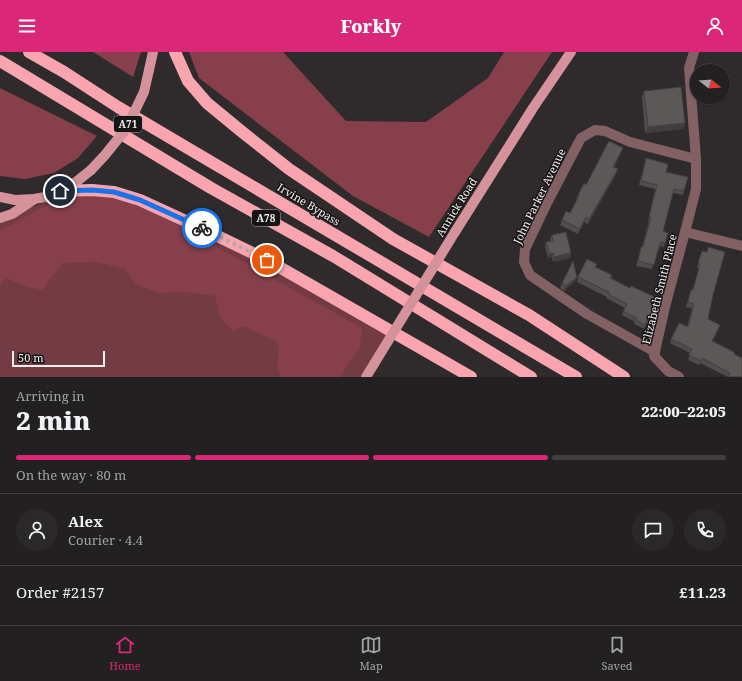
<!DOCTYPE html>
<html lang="en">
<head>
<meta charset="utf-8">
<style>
	:root { --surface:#232021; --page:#2b282a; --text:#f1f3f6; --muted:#a3a3a5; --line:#403e3f; --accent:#db2777 }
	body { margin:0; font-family:"Noto Serif",serif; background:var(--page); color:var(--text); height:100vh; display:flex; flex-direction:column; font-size:15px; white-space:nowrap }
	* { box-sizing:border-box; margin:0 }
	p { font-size:13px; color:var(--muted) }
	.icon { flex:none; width:22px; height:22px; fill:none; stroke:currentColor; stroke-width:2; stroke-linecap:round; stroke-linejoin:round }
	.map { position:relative; height:325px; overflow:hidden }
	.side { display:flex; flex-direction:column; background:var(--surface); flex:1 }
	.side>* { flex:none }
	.needle { width:26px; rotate:107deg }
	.fabs { position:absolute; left:690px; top:12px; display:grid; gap:8px }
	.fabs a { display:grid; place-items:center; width:40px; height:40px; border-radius:50%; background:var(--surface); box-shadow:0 1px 3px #0004,0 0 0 1px var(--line); font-size:20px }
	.scale { position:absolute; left:12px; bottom:10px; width:93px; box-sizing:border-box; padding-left:4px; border:2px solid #f1efef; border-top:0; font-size:11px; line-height:14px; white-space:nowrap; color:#f1efef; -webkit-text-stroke:3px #161415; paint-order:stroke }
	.pin { position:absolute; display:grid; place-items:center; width:34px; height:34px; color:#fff; margin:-17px; border:2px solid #fff; border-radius:50%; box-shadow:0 1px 4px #0007 }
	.courier { position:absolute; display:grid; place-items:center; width:40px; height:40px; margin:-20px; border:3px solid #1a73e8; border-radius:50%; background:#fff; color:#222; box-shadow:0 1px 5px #0007 }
	.head em { font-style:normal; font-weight:800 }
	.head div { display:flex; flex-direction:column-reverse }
	.head { display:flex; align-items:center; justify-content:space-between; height:68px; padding:0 16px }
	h1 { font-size:26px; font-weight:800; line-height:30px }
	.bar { display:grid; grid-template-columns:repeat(4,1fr); gap:6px 4px; align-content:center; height:48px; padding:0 16px }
	.bar i { height:5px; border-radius:3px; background:var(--line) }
	.bar .on { background:var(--accent) }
	.bar p { grid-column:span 4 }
	.line { display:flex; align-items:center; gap:10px; padding:0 16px; border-top:1px solid var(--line) }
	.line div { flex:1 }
	.round { display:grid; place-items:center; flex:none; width:42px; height:42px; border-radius:21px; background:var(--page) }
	header { display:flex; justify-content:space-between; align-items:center; height:52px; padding:0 16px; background:var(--accent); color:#fff; font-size:18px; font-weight:800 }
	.menu { display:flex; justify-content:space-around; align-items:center; height:56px; border-top:1px solid var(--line); background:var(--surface); font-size:11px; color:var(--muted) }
	.menu a { display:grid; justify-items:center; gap:2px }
	.menu .on { color:var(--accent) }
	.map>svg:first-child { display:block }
	.green { fill:#733b44 }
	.forest { fill:#863f4b }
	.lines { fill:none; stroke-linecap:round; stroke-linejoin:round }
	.minor { stroke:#826064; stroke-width:10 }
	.major { stroke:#d6929a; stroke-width:10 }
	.highway { stroke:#f8a5b0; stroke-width:12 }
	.major-bridge { stroke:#d6929a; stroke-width:10 }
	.wall { fill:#4f4c4c }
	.shaded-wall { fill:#403e3e }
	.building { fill:#5c5858; stroke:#403e3e }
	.done { stroke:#adaaab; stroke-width:4; stroke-dasharray:0 7.2 }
	.route { stroke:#1a73e8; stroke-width:5 }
	.labels { text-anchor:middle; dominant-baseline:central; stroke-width:3; stroke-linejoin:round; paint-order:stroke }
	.shield { fill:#161415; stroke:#afadae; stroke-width:1 }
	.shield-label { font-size:10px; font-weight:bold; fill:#f1efef }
	.street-label { font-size:11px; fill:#f1efef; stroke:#161415 }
</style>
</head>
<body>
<header><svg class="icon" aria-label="menu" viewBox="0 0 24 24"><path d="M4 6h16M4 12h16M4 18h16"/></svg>Forkly<svg class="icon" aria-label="person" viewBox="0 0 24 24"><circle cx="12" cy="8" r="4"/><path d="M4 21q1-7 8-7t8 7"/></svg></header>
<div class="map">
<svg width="742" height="325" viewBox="0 0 742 325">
	<rect width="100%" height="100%" fill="#2f2b2c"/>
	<path class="green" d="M79,138L150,152L392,281L366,325H0V168L12,162Z"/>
	<g class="forest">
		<path d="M93,0H141L133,25Z"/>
		<path d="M189,0H283L346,69L426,70L488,26L504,0H552L429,185L353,144L199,26Z"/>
		<path d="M0,36L97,84L78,106L54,121L25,127L0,124Z"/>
		<path d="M64,143H124L362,276L360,295L340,325H281L277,314L279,294L274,288L243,274L233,279L221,267L215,244L195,241L174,240L160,241L135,232L125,217L96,210L63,211L42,238L27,235L6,226L0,233V179Z"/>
	</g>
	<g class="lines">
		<g class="minor">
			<path d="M694,0L689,16L696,107V137L685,180L742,194"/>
			<path d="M655,300L587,262L530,223L524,210L525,197L546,153L581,86L595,78L605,79L630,90L696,107"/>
			<path d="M679,325L668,319L654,304L665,255L685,180"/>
		</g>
		<g class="major">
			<path d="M149,18L153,0"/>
			<path d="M0,145L15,148L34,147L51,144L76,130L91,118"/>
			<path d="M0,166L12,162L33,148"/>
			<path d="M455,180L533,56L571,0"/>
			<path d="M366,325L374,312"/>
		</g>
		<g class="highway">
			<path d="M29,0L64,20L118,55L576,325"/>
			<path d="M175,0L188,29L207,51L241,79L289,117L393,187L529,263L624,325"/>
			<path d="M0,9L211,136L333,204L531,325"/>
			<path d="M60,139L92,138L114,140L140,148L203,177L267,208L471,325"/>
		</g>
		<g class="major-bridge">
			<path d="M91,118L105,103L126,77L144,40L149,18"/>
			<path d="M374,312L455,180"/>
		</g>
	</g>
	<g class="wall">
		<path d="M644,39L685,71L683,77L645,81L642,45Z"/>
		<path d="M621,101L614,115L618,117L616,122L588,172L584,170L578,182L560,173L562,168L570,161L577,148L576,147L578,143L586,133Z"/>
		<path d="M646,106L666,120L684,139L683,143L673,141L663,179L665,191L664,195L660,194L659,199L657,198L652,217L636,214L640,199L641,195H642L649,169H648L655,137L639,133Z"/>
		<path d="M552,183L571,201L570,206L553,210L552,205L548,206L545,195L546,190L550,189V188Z"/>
		<path d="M702,199L713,243L708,267L720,273L713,289L734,302L742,325H728L700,311L699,313L688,308L690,301L670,291L671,287L687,275L692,256L686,255L691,238H693L699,216L697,215Z"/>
		<path d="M597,212L596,215L658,257L650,273L647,271L644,277L634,272L635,270L622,263L625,256L606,246L607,245L577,230L578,225Z"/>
		<path d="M577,225L575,229L564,239L560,236L562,231Z"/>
	</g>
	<g class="shaded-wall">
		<path d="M685,71L683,77L645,81L648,75Z"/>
		<path d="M623,96L621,101L612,119L613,115Z"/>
		<path d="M618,117L616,122L588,172L589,167Z"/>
		<path d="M553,201L552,205L548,206L549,202Z"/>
		<path d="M571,201L570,206L553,210L554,205Z"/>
		<path d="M577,225L575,229L564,239L566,234Z"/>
		<path d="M659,253L658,257L650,273L651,268Z"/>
	</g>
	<g class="building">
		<path d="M681,35L685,71L648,75L644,39Z"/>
		<path d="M609,89L623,96L613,115L618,117L589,167L586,165L580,177L562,168L566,159L570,161L579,144L578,143L584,131L586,133Z"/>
		<path d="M646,106L668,112L666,120L688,125L684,139L674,137L663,179L668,181L665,191L661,190L660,194H659L654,213L638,209L641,195H643L651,165H649L657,133L641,129Z"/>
		<path d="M566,180L571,201L554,205L553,201L549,202L546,190L553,189L552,183Z"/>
		<path d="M708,195L725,200L713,243L708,267L720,273L712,289L734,300V302L742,306V325H728L730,321L702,306L701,309L689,303L692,297L671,287L679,271L688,275L694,252L688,250L691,238H693L700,212L698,211L702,199L707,200Z"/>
		<path d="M587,207L597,212L595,215L612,223L610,226L630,236L631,234L661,248L659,253L651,268L648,267L645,273L636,268L637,266L623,259L627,252L608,242L609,240L578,225Z"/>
		<path d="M573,209L577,225L566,234L562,231Z"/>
	</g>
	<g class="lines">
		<path class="done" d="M202,176L267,208"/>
		<path class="route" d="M60,139L92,138L114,140L140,148L202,176"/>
	</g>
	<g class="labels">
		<g class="shield">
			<rect x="114" y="64" width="28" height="16" rx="3"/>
			<rect x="252" y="158" width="28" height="16" rx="3"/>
		</g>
		<g class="shield-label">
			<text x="128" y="72">A71</text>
			<text x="266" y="166">A78</text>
		</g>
		<g class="street-label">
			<text transform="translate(539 144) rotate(-64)">John Parker Avenue</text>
			<text transform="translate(309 152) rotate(31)">Irvine Bypass</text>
			<text transform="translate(456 155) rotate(-58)">Annick Road</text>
			<text transform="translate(659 237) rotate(-76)">Elizabeth Smith Place</text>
		</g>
	</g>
</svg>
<div class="fabs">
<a><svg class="needle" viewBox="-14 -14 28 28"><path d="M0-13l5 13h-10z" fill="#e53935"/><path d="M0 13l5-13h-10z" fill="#a3a3a5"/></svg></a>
</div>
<div class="scale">50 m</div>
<div class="pin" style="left:267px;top:208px;background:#ea580c"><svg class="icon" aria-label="bag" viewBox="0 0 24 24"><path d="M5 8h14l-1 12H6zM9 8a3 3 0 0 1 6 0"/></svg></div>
<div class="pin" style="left:60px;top:139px;background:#1f2937"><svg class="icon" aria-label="home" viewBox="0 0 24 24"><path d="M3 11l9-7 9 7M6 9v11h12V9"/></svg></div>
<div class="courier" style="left:202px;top:176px"><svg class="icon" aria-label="bike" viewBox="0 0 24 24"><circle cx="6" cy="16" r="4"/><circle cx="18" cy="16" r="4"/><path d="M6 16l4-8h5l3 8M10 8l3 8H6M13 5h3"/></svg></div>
</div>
<section class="side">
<div class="head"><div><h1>2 min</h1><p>Arriving in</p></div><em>22:00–22:05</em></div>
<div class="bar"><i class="on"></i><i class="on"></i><i class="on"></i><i></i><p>On the way · 80 m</p></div>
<div class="line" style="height:72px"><a class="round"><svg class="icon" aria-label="person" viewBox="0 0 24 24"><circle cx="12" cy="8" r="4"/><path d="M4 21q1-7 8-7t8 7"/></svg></a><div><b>Alex</b><p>Courier · 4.4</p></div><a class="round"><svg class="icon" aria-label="chat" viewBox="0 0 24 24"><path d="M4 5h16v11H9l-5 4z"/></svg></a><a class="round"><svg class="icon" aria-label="phone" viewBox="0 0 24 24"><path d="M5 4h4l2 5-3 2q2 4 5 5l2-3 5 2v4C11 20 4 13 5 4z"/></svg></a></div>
<div class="line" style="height:52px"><div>Order #2157</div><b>£11.23</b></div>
</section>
<nav class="menu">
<a class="on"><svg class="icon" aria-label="home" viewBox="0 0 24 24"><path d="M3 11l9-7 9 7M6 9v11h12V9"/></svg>Home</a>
<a><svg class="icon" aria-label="map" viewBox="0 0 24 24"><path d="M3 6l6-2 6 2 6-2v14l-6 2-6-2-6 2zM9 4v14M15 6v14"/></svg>Map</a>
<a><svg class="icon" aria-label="saved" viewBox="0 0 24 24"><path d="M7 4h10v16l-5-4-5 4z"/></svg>Saved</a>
</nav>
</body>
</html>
